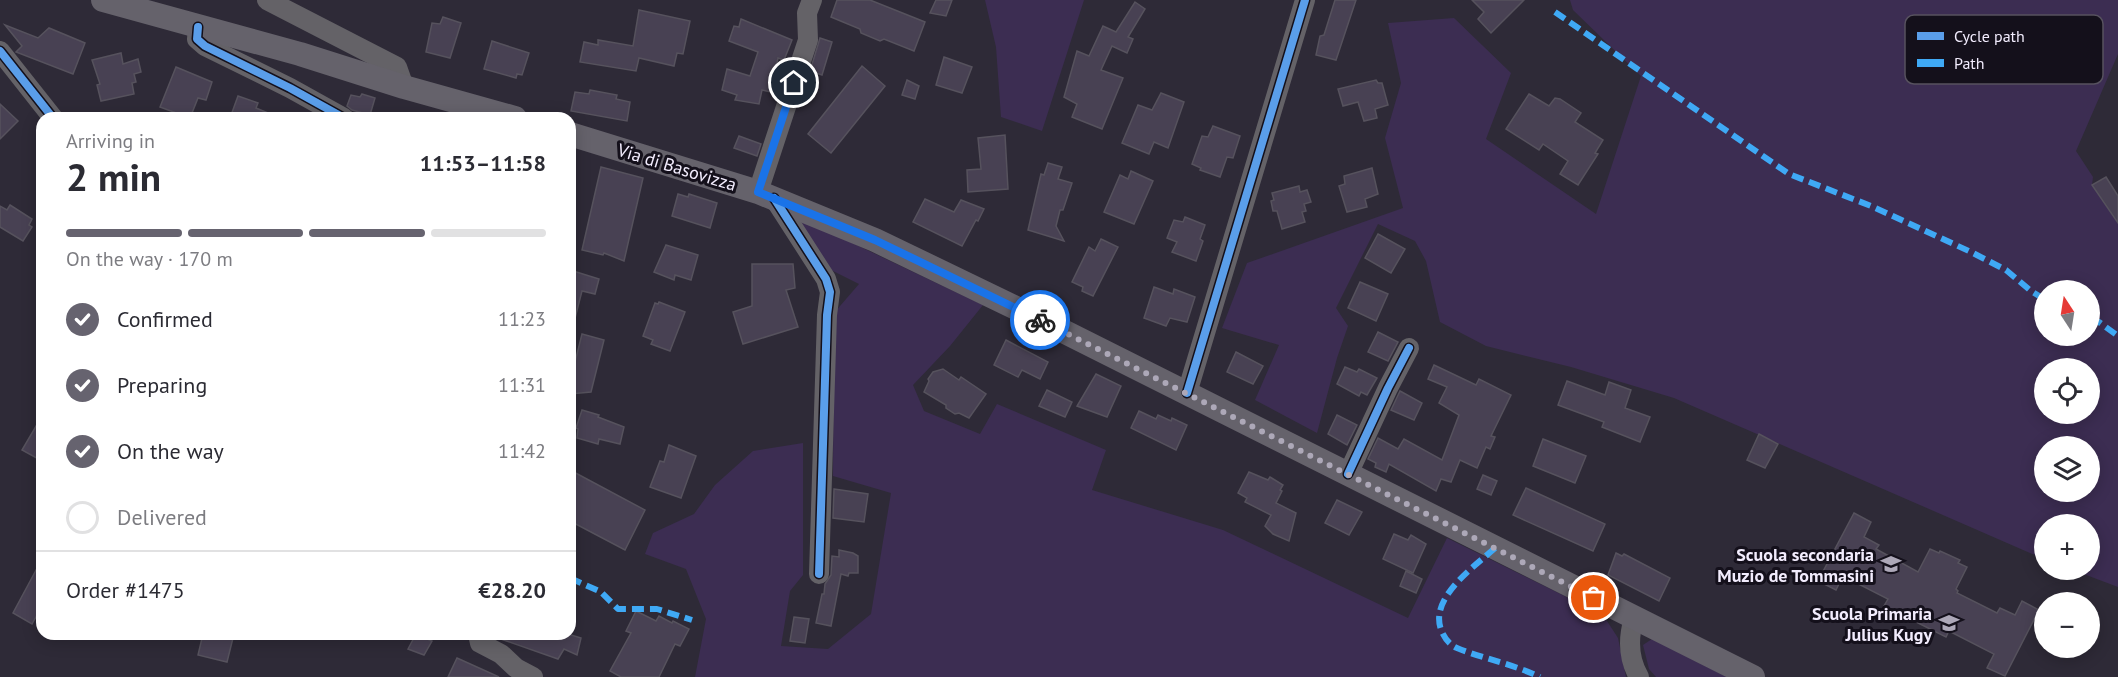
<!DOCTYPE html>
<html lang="en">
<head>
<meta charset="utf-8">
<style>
	:root { --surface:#fff; --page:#f7f7f7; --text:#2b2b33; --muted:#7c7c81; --line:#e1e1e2; --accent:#66636f }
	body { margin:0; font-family:"PT Sans",sans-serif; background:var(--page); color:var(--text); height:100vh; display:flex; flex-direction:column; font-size:22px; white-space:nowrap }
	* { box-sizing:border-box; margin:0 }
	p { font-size:20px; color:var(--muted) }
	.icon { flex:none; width:33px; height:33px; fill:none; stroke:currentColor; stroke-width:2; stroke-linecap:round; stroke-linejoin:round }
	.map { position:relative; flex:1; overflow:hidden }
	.sheet { position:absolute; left:36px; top:112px; width:540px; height:528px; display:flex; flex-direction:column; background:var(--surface); border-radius:18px; box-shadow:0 3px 15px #0003 }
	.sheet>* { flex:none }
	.needle { width:39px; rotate:348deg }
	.fabs { position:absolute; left:2034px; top:280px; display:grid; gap:12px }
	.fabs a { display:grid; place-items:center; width:66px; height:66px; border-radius:50%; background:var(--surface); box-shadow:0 3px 15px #0003; font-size:30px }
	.pin { position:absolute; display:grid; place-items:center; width:51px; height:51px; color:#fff; margin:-26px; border:3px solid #fff; border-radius:50%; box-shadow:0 2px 6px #0007 }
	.courier { position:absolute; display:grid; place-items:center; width:60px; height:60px; margin:-30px; border:4px solid #1a73e8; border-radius:50%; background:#fff; color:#222; box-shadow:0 2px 8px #0007 }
	.summary em { font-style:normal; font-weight:800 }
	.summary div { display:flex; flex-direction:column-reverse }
	.summary { display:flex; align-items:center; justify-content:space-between; height:102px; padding:0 30px }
	h1 { font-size:39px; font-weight:800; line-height:45px }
	.bar { display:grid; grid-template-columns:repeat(4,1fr); gap:9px 6px; align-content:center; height:72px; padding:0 30px }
	.bar i { height:8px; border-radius:4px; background:var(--line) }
	.bar .selected { background:var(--accent) }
	.bar p { grid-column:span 4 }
	.line { display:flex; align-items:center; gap:15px; padding:0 30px; border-top:2px solid var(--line) }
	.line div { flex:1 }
	ol { padding:0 30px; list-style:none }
	li { display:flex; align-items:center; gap:18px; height:66px }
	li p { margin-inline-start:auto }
	li .icon { padding:6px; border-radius:50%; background:var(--accent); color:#fff; stroke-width:4 }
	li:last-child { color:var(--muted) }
	li i { width:33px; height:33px; border:3px solid var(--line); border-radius:50% }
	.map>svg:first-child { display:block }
	.green { fill:#3c2d52; fill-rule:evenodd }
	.building { fill:#484153; stroke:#56525d; stroke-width:1.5 }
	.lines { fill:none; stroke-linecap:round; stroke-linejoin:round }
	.minor { stroke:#646267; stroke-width:20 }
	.major { stroke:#65626b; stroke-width:24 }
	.quiet { stroke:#3fa9f5; stroke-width:6; stroke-dasharray:12 6; stroke-linecap:butt }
	.cycleway-casing { stroke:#14101b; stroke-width:11 }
	.cycleway { stroke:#5a9eea; stroke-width:8 }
	.done { stroke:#ada8b8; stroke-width:6; stroke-dasharray:0 10.8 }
	.route { stroke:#1a73e8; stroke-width:8 }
	.labels { text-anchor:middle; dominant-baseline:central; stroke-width:6; stroke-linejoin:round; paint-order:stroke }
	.street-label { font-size:18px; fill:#f2ecfd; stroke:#14101b }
	.poi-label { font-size:18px; font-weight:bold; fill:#f2ecfd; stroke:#14101b; text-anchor:end }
	.key { fill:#14101b; stroke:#57525f; stroke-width:1.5 }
	.key-label { font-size:16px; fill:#f2ecfd }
</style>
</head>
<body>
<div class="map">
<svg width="2118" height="677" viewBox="0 0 2118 677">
	<rect width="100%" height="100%" fill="#2e2a37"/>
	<g class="green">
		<path d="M985,0H1084L1042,131L1001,117L996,47Z"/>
		<path d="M1570,0H2118V54L2076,151L2093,177L2092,185L2118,223V587L2073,570H2090V525H2044V559L1674,398L1571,367L1486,346L1440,322L1426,261L1415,241L1378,224L1336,308L1348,326L1337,358L1317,433L1255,400L1279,345L1222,328L1247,263L1403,208L1385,138L1401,83L1388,23L1454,18L1511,73L1486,139L1596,214L1641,76L1573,10ZM2044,291H2090V336H2044ZM2044,369H2090V414H2044ZM2044,447H2090V492H2044Z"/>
		<path d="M797,218L848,241L983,305L950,346L913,385L924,411L980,434L997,404L1106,450L1092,490L1223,530L1408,618L1447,538L1591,609L1607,621L1618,638L1626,677H695L706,619L686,569L645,554L653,533L694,514L715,485L753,451L803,443V575L790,591L781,646L828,649L871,614L891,493L833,476L834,313L859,284L831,270Z"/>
		<path d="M1652,639L1727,677H1656L1649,669L1643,645Z"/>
	</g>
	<g class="building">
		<path d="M837,0H870L925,22L914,51L884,39L880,41L861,33L860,29L831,17Z"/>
		<path d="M936,0H952L946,16L930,13Z"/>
		<path d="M1335,0H1356L1336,60L1316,55L1320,36L1324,35Z"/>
		<path d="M1472,0H1524L1491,33L1478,19L1484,12Z"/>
		<path d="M1135,2L1145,9L1128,37L1133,39L1127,53L1112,46L1101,70L1123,78L1102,129L1072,117L1077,104L1064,97L1077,51L1089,56L1103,26L1116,32Z"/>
		<path d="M639,10L690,21L683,54L677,53L674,66L639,58L636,71L580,62L584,42L598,45V40L633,46Z"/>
		<path d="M443,17L461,23L450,58L426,52L432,23L440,24Z"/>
		<path d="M741,19L792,40L784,60L778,58L771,92L762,90L759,104L735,100L737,95L722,90L727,69L750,76L758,52L729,41L734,26L739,27Z"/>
		<path d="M5,25L38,38L49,28L85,43L73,74L16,52L22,46Z"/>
		<path d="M820,38L832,42L822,75L810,71Z"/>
		<path d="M492,41L529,53L522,75L517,74L516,78L484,69Z"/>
		<path d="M121,53L123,64L138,59L141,72L134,74L136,82L132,83L134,94L101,101L97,85L100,84L92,60Z"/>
		<path d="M944,57L972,67L962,93L936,85Z"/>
		<path d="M862,66L885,86L831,153L808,134Z"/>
		<path d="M176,67L212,82L206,100L198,98L190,118L160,107Z"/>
		<path d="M907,80L919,86L915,99L902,95Z"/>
		<path d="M1376,80L1378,83H1382L1388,105L1375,109L1377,118L1364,121L1358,102L1343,106L1338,89Z"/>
		<path d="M590,90L617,95L616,99L630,102L627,121L571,111L575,92L589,94Z"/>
		<path d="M1161,93L1184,102L1168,148L1154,142L1149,154L1122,143L1138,105L1152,110Z"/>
		<path d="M362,94L375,98L370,115L352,110L347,106L351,95L360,97Z"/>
		<path d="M1529,94L1549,106L1555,98L1560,99L1581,113L1575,122L1603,140L1595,153L1598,154L1578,185L1560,174L1568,161L1543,144L1539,150L1506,129Z"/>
		<path d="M238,96L258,103L256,108L280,118H230Z"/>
		<path d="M0,104L18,121L0,139Z"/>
		<path d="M1213,126L1240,136L1233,158L1227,157L1220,177L1200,170L1201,168L1192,164L1202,136L1208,137Z"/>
		<path d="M1005,135L1008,189L968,192L967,170L981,169L978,138Z"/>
		<path d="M739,136L761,144L757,156L734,148Z"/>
		<path d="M1048,163L1062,167L1058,179L1072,183L1063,210H1060L1056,226L1064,241L1028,230L1041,174L1044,175Z"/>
		<path d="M601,167L643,178L624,261L604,253L603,255L582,250Z"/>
		<path d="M1372,168L1378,194L1365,199L1367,207L1347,212L1339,186L1345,184L1344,176Z"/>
		<path d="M1131,171L1153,181L1134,224L1104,212L1120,175L1128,179Z"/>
		<path d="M2106,177L2118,196V223L2092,185Z"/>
		<path d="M1299,186L1300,192L1307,190L1311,202L1304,204L1306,211L1302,212L1305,222L1282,229L1277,211H1273L1271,201L1274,200L1272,193Z"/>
		<path d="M678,194L688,197L689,194L717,203L710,228L672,216Z"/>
		<path d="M925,199L954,212L961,200L984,209L978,221L976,220L962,246L913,222Z"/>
		<path d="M10,205L32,219L29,225L32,227L23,241L0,227V206L7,210Z"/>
		<path d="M1185,217L1205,225L1200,239L1203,241L1196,261L1172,252L1177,242L1167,238L1174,220L1183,222Z"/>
		<path d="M1378,234L1405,249L1391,273L1365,258Z"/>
		<path d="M1101,239L1118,247L1093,296L1082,291L1083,287L1072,282L1089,247L1095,251Z"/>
		<path d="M666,245L698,255L691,280L675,275L674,280L654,272Z"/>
		<path d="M752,264H793L795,288L786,290L798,327L743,344L733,312L752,306Z"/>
		<path d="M570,270L599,279L595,294L582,291L574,322L570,321Z"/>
		<path d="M1360,282L1388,294L1376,321L1348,308Z"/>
		<path d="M1154,287L1173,294L1174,289L1195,297L1187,322L1170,318L1166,326L1144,318Z"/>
		<path d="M659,302L685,312L670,351L651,344L653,340L643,336L655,303L658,304Z"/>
		<path d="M1378,332L1398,342L1388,361L1368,352Z"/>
		<path d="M582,334L604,340L591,392L570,394V382Z"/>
		<path d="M1006,340L1048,362L1040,379L1022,370L1018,377L994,365Z"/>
		<path d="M1236,352L1263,366L1253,384L1227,372Z"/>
		<path d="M1434,365L1476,385L1479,379L1511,395L1491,436L1495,437L1490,449L1486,447L1477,468L1460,460L1451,482L1441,479L1436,491L1389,464L1386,472L1375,467L1376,463L1368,459L1378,438L1398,449L1404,439L1442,460L1459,415L1439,403L1447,387L1428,379Z"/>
		<path d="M1345,367L1357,372L1359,369L1377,378L1367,395L1361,392L1359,396L1337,384Z"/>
		<path d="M943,369L959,380L961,377L986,394L969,418L959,413L955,414L946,408V405L924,392L929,381L928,379L933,372Z"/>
		<path d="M1096,374L1121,386L1107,417L1077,406Z"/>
		<path d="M1567,381L1605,395L1609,382L1631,390L1625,408L1650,417L1640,442L1602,427L1604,422L1558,405Z"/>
		<path d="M1047,390L1072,402L1065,417L1039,406Z"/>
		<path d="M1400,391L1422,403L1414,420L1391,410Z"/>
		<path d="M582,410L599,415L598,417L624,427L620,444L599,439L598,444L577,438L578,429L576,428Z"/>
		<path d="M1139,411L1156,419L1158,415L1171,421L1172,418L1187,425L1176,450L1131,428Z"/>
		<path d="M1337,415L1357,425L1347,445L1328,434Z"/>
		<path d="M42,416V461L22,450Z"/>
		<path d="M1759,434L1778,444L1765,468L1747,460Z"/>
		<path d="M1543,439L1586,456L1575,483L1533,466Z"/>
		<path d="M669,445L696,456L681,498L650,487L660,461L664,462Z"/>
		<path d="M570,470L645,510L625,550L570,521Z"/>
		<path d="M1249,472L1268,480L1270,477L1283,485L1280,490L1282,491L1276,503L1296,513L1289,541L1273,534L1265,526L1271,515L1245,502L1247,498L1238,493Z"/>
		<path d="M1483,475L1497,481L1491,495L1477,489Z"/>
		<path d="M1526,488L1605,524L1593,551L1513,515Z"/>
		<path d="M834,489L868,494L864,522L833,518Z"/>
		<path d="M1337,500L1362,512L1349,535L1325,523Z"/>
		<path d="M1854,513L1871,522L1864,537L1879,545L1876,549L1918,572L1930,549L1939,553L1940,551L1960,560L1958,563L1967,567L1956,589L1958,591L1957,593L1997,613L2000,608L2015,615L2022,601L2039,610L2005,676L1987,668L1994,654L1949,631L1946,637L1884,606L1888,599L1843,576L1836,590L1818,581Z"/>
		<path d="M1394,534L1408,540L1411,535L1426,544L1413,573L1383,559Z"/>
		<path d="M839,550L853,553L858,556V573H849L848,576L841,574L831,626L816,623L822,594H824L825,584L831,575L832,556L839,557Z"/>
		<path d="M1616,553L1622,556L1624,554L1670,578L1659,601L1608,575Z"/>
		<path d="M42,559V606L32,624L13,613Z"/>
		<path d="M1406,571L1422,579L1416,593L1400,586Z"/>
		<path d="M636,611L656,621L659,616L672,623L673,621L689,629L680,646L675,644L659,677H621L610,671L631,633L626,631Z"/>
		<path d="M794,617L809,619L805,643L790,641Z"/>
		<path d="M203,634H234L227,662L198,655Z"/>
		<path d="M416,634L432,641L424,655L408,649Z"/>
		<path d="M493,634H568L581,638L577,655L564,649L558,659L495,637Z"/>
		<path d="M457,658L499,677H448Z"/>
	</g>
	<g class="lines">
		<g class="minor">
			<path d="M267,0L397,67L404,87"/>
			<path d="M198,27L197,39L205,46L290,88L344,118"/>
			<path d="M0,51L53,118"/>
			<path d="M758,192L808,40L807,13L812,0"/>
			<path d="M774,198L826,279L830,292L827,315L819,574"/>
			<path d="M1187,393L1305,0"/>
			<path d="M1348,474L1388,388L1409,348"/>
			<path d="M1634,618C1628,638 1628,658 1639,677"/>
			<path d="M478,634L480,643L501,654L516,668L533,677"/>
		</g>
		<g class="major">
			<path d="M103,0L300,54L404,87L515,118"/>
			<path d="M570,134L758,192L875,240L1047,323L1753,677"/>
		</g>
		<g class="quiet">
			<path d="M1555,12L1789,174L1871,206L1971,252L2006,270L2031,291L2044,299"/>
			<path d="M2090,319L2099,322L2118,336"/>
			<path d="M1495,548C1474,567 1427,599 1442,632C1445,639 1450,645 1457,648C1484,659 1513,664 1540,677"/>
			<path d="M570,578L601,592L618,609H657L692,620"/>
		</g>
		<g class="cycleway-casing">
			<g id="cycleway">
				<path d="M198,27L197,39L205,46L290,88L344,118"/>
				<path d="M0,51L53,118"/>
				<path d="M774,198L826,279L830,292L827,315L819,574"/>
				<path d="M1187,393L1305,0"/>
				<path d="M1348,474L1388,388L1409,348"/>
			</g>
		</g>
		<use href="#cycleway" class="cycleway"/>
	</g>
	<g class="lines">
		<path class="done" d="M1040,320L1594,598"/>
		<path class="route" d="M794,83L758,192L875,240L1040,320"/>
	</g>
	<defs>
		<g id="school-bare" transform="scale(1.62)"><path d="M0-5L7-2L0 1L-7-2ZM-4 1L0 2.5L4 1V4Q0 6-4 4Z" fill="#ada8b8" stroke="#14101b" stroke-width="2.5" paint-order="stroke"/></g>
	</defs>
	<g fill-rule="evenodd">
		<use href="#school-bare" x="1891" y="564"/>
		<use href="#school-bare" x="1949" y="623"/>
	</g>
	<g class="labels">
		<g class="street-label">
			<text transform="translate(677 167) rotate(17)">Via di Basovizza</text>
		</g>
		<g class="poi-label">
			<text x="1874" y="554">Scuola secondaria<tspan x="1874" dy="21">Muzio de Tommasini</tspan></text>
			<text x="1932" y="613">Scuola Primaria<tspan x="1932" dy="21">Julius Kugy</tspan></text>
		</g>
	</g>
	<rect x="1905" y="15" width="198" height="69" rx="9" class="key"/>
	<rect x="1917" y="32" width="27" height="8" fill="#5a9eea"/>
	<rect x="1917" y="59" width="27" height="8" fill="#3fa9f5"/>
	<g class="key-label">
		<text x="1954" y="42">Cycle path</text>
		<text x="1954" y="69">Path</text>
	</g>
</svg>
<div class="fabs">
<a><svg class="needle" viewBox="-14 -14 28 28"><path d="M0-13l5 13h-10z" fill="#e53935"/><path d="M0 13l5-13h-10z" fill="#7c7c81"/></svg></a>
<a><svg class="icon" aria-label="locate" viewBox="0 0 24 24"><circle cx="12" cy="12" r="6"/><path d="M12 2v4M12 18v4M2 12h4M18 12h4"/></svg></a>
<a><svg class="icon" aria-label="layers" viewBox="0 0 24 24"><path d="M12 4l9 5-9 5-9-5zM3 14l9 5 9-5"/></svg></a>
<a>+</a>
<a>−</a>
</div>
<div class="pin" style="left:1594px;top:598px;background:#ea580c"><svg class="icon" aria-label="bag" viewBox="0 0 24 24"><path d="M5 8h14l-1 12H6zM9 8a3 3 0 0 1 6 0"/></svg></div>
<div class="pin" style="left:794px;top:83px;background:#1f2937"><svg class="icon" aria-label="home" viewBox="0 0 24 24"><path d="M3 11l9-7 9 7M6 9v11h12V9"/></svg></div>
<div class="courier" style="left:1040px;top:320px"><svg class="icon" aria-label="bike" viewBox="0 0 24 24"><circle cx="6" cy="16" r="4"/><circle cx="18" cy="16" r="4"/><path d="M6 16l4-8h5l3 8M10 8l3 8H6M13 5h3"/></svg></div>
<section class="sheet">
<div class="summary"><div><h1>2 min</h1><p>Arriving in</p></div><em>11:53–11:58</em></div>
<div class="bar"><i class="selected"></i><i class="selected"></i><i class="selected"></i><i></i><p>On the way · 170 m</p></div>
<ol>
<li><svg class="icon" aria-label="check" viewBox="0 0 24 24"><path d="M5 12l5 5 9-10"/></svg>Confirmed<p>11:23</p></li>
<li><svg class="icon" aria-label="check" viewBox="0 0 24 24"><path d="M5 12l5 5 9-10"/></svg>Preparing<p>11:31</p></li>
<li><svg class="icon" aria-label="check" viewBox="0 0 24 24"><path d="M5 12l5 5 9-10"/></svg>On the way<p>11:42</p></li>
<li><i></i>Delivered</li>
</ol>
<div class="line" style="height:78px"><div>Order #1475</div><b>€28.20</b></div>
</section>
</div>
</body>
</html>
